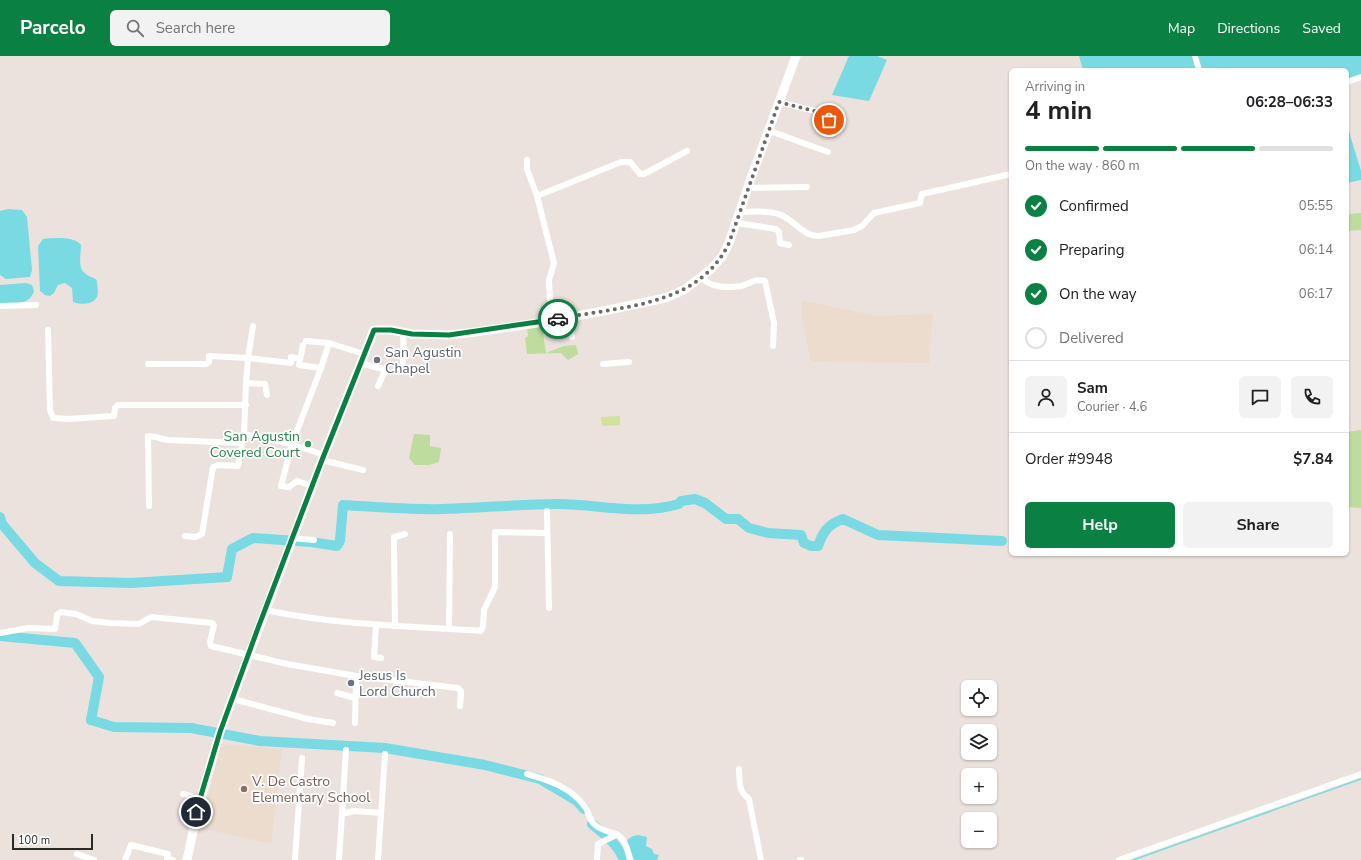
<!DOCTYPE html>
<html lang="en">
<head>
<meta charset="utf-8">
<style>
	:root { --surface:#fff; --page:#f2f2f2; --text:#202124; --muted:#757577; --line:#e0e0e0; --accent:#0b8043 }
	body { margin:0; font-family:"Nunito Sans",sans-serif; background:var(--page); color:var(--text); height:100vh; display:flex; flex-direction:column; font-size:15px; white-space:nowrap }
	* { box-sizing:border-box; margin:0 }
	p { font-size:13px; color:var(--muted) }
	.icon { flex:none; width:22px; height:22px; fill:none; stroke:currentColor; stroke-width:2; stroke-linecap:round; stroke-linejoin:round }
	.map { position:relative; flex:1; overflow:hidden }
	.details { position:absolute; left:1009px; top:12px; width:340px; height:488px; display:flex; flex-direction:column; background:var(--surface); border-radius:6px; box-shadow:0 1px 3px #0004 }
	.details>* { flex:none }
	.fabs { position:absolute; left:961px; top:624px; display:grid; gap:8px }
	.fabs a { display:grid; place-items:center; width:36px; height:36px; border-radius:6px; background:var(--surface); box-shadow:0 1px 3px #0004; font-size:20px }
	.scale { position:absolute; left:12px; bottom:10px; width:81px; box-sizing:border-box; padding-left:4px; border:2px solid #2a2a2a; border-top:0; font-size:11px; line-height:14px; white-space:nowrap; color:#2a2a2a; -webkit-text-stroke:3px #fff; paint-order:stroke }
	.pin { position:absolute; display:grid; place-items:center; width:34px; height:34px; color:#fff; margin:-17px; border:2px solid #fff; border-radius:50%; box-shadow:0 1px 4px #0007 }
	.courier { position:absolute; display:grid; place-items:center; width:40px; height:40px; margin:-20px; border:3px solid #0b8043; border-radius:50%; background:#fff; color:#222; box-shadow:0 1px 5px #0007 }
	.overview em { font-style:normal; font-weight:700 }
	.overview div { display:flex; flex-direction:column-reverse }
	.overview { display:flex; align-items:center; justify-content:space-between; height:68px; padding:0 16px }
	h1 { font-size:26px; font-weight:700; line-height:30px }
	.bar { display:grid; grid-template-columns:repeat(4,1fr); gap:6px 4px; align-content:center; height:48px; padding:0 16px }
	.bar i { height:5px; border-radius:3px; background:var(--line) }
	.bar .active { background:var(--accent) }
	.bar p { grid-column:span 4 }
	.line { display:flex; align-items:center; gap:10px; padding:0 16px; border-top:1px solid var(--line) }
	.line div { flex:1 }
	.round { display:grid; place-items:center; flex:none; width:42px; height:42px; border-radius:6px; background:var(--page) }
	ol { padding:0 16px; list-style:none }
	li { display:flex; align-items:center; gap:12px; height:44px }
	li p { margin-inline-start:auto }
	li .icon { padding:4px; border-radius:50%; background:var(--accent); color:#fff; stroke-width:4 }
	li:last-child { color:var(--muted) }
	li i { width:22px; height:22px; border:2px solid var(--line); border-radius:50% }
	.action { display:flex; gap:8px; margin-top:auto; padding:8px 16px }
	.action a { flex:1; height:46px; border-radius:6px; background:var(--accent); color:#fff; font-size:16px; font-weight:700; line-height:46px; text-align:center }
	.action a+a { background:var(--page); color:var(--text) }
	header { display:flex; align-items:center; gap:24px; box-sizing:border-box; height:56px; padding:0 20px; background:var(--accent); color:#fff }
	header strong { font-size:19px }
	nav { display:flex; gap:22px; margin-inline-start:auto; font-size:14px }
	.search { width:280px; height:36px; background:var(--page); display:flex; align-items:center; gap:10px; box-sizing:border-box; padding:0 14px; border-radius:6px; color:var(--muted); font-size:15px }
	.map>svg:first-child { display:block }
	.education { fill:#ebdcce }
	.green { fill:#bedc9e }
	.pitch { fill:#d1e39b }
	.water { fill:#79dae3 }
	.lines { fill:none; stroke-linecap:round; stroke-linejoin:round }
	.stream { stroke:#79dae3; stroke-width:1.5 }
	.river { stroke:#79dae3; stroke-width:10 }
	.street { stroke:#fff; stroke-width:6 }
	.secondary { stroke:#fff; stroke-width:9 }
	.done { stroke:#6e6a69; stroke-width:4; stroke-dasharray:0 7.2 }
	.route { stroke:#0b8043; stroke-width:5 }
	.worship-dot { fill:#6b7280; stroke:#fff; stroke-width:1.5 }
	.leisure-dot { fill:#2e9e5b; stroke:#fff; stroke-width:1.5 }
	.education-dot { fill:#8d6e63; stroke:#fff; stroke-width:1.5 }
	.labels { text-anchor:middle; dominant-baseline:central; stroke-width:3.5; stroke-linejoin:round; paint-order:stroke }
	.worship-label { font-size:14px; fill:#5b616d; stroke:#fff; text-anchor:start }
	.leisure-label { font-size:14px; fill:#27864d; stroke:#fff; text-anchor:end }
	.education-label { font-size:14px; fill:#785e54; stroke:#fff; text-anchor:start }
</style>
</head>
<body>
<header>
<strong>Parcelo</strong>
<div class="search"><svg class="icon" aria-label="search" viewBox="0 0 24 24"><circle cx="10" cy="10" r="6"/><path d="M15 15l6 6"/></svg>Search here</div>
<nav><a>Map</a><a>Directions</a><a>Saved</a></nav>
</header>
<div class="map">
<svg width="1361" height="804" viewBox="0 0 1361 804">
	<rect width="100%" height="100%" fill="#ebe2dd"/>
	<g class="education">
		<path d="M802,244L876,260L933,258L929,307L811,306L801,258Z"/>
		<path d="M221,688L282,693L271,788L200,772Z"/>
	</g>
	<g class="green">
		<path d="M1361,157V174L1347,175V158Z"/>
		<path d="M542,271L546,297L564,290L576,289L578,298L568,304L561,297L527,298L525,282L528,280L527,272Z"/>
		<path d="M1361,374V452L1347,451V376Z"/>
		<path d="M414,378L430,379V390L441,392L439,406L429,409H415L409,402Z"/>
	</g>
	<path class="pitch" d="M620,360V369L602,370L601,361Z"/>
	<g class="water">
		<path d="M849,0H877L887,4L869,45L832,39Z"/>
		<path d="M1079,0H1195L1199,14H1083Z"/>
		<path d="M1197,0H1361V19L1347,24V14H1201Z"/>
		<path d="M1347,69L1361,115V124L1347,127Z"/>
		<path d="M8,153L22,154L27,161L32,214L30,221L6,223L0,219V155Z"/>
		<path d="M43,183C54,182 74,180 81,189C81,198 77,213 86,218C90,222 94,220 97,225C97,230 99,236 97,241C93,249 80,249 73,246L72,232L65,227L58,229L54,237L50,240L45,239L40,235L38,190Z"/>
		<path d="M26,227L32,229L34,235C30,250 13,247 0,247V229Z"/>
		<path d="M638,779L647,781L646,790L652,793L654,798L659,799L657,804H634L627,784L633,780Z"/>
	</g>
	<g class="lines">
		<path class="stream" d="M1133,804L1361,723"/>
		<g class="river">
			<path d="M0,461L2,468L35,507L59,525L131,527L227,521L232,493L253,482L311,486L337,490L340,485L343,449C377,451 410,454 443,453C482,452 520,448 558,448C599,448 638,460 679,448L681,445L695,443L705,447L726,463H738L749,472L768,477L801,479L804,487L811,490H818C823,476 828,468 843,463L878,479L1002,485"/>
			<path d="M0,580L75,587L99,621L91,664L114,671L191,672L260,685L385,692L485,709L540,723L577,745L584,753"/>
			<path d="M592,768C605,779 618,788 624,804"/>
		</g>
		<g class="street">
			<path d="M1195,0L1199,14"/>
			<path d="M1347,26L1361,21"/>
			<path d="M779,46L827,58L829,60L827,72"/>
			<path d="M770,75L828,96"/>
			<path d="M527,104V113L537,140L621,106H630L640,118H644L687,95"/>
			<path d="M748,132L807,131"/>
			<path d="M537,140L554,207L549,224L551,265"/>
			<path d="M741,156C753,156 767,154 778,158C794,162 802,181 819,180L854,174L862,170L874,157L920,147L922,138L1011,118"/>
			<path d="M737,167L776,173L779,176L780,187L789,189"/>
			<path d="M702,222C711,232 727,232 741,230C750,228 755,222 765,225L774,267L773,290"/>
			<path d="M0,250L36,249"/>
			<path d="M570,261L572,281"/>
			<path d="M253,270L248,302L291,307V301L300,303"/>
			<path d="M48,274L50,354L53,362L69,363L112,360H114L115,352L118,349H246"/>
			<path d="M403,277C403,287 405,296 403,306"/>
			<path d="M306,285L329,287"/>
			<path d="M303,289L299,309L321,312"/>
			<path d="M360,307L383,313L384,317L378,330"/>
			<path d="M148,308H206L209,306V300L248,302L246,327L265,328L267,339"/>
			<path d="M603,308L629,306"/>
			<path d="M244,378L292,388L324,399"/>
			<path d="M322,404L363,414"/>
			<path d="M312,430L297,425L289,431L281,430L292,388L321,312L329,287L364,298"/>
			<path d="M149,450L148,380L156,381L167,384L242,387"/>
			<path d="M547,455L549,552"/>
			<path d="M185,480L196,481L202,478L213,411L218,409L238,410L244,378L246,327"/>
			<path d="M292,482L314,484"/>
			<path d="M265,554C336,569 408,570 481,575L483,570L484,554L495,531V476L547,477"/>
			<path d="M376,569L374,601L381,602"/>
			<path d="M395,570L394,487V481L405,478"/>
			<path d="M449,573L450,478"/>
			<path d="M0,577L28,572L55,573L57,559L61,556L76,558L92,565L110,567L139,568L151,561L212,567L214,569L210,586L211,590L287,608L356,620L458,632L461,635L460,650"/>
			<path d="M337,637L355,642"/>
			<path d="M233,643L308,663L333,667"/>
			<path d="M355,667L356,620"/>
			<path d="M739,713C740,726 738,735 749,743L761,804"/>
			<path d="M527,718C549,724 572,732 585,751C589,756 589,763 594,768C600,774 607,775 616,778C625,781 628,796 630,804"/>
			<path d="M183,738L202,743"/>
			<path d="M342,758L354,755L381,757"/>
			<path d="M77,798L94,804"/>
			<path d="M125,804L131,789L168,798L167,803L173,804"/>
			<path d="M295,804L302,702"/>
			<path d="M339,804L346,694"/>
			<path d="M378,804L385,698"/>
			<path d="M597,804L598,788L616,779"/>
			<path d="M800,804H801"/>
			<path d="M1119,804L1361,718"/>
		</g>
		<path class="secondary" d="M187,804L197,756L220,676L322,404L374,274H391L412,278L449,279L468,277L551,265L618,252L665,242L684,234L710,214L722,201L729,187L751,122L796,0"/>
	</g>
	<g class="lines">
		<path class="done" d="M558,263C619,250 698,252 729,187L779,46L826,58L829,64"/>
		<path class="route" d="M196,756L220,676L258,572L322,404L374,274H391L412,278L449,279L558,263"/>
	</g>
	<g class="worship-dot">
		<circle cx="377" cy="304" r="4"/>
		<circle cx="351" cy="627" r="4"/>
	</g>
	<circle class="leisure-dot" cx="308" cy="388" r="4"/>
	<circle class="education-dot" cx="244" cy="733" r="4"/>
	<g class="labels">
		<g class="worship-label">
			<text x="385" y="296">San Agustin<tspan x="385" dy="16">Chapel</tspan></text>
			<text x="359" y="619">Jesus Is<tspan x="359" dy="16">Lord Church</tspan></text>
		</g>
		<g class="leisure-label">
			<text x="300" y="380">San Agustin<tspan x="300" dy="16">Covered Court</tspan></text>
		</g>
		<g class="education-label">
			<text x="252" y="725">V. De Castro<tspan x="252" dy="16">Elementary School</tspan></text>
		</g>
	</g>
</svg>
<div class="fabs">
<a><svg class="icon" aria-label="locate" viewBox="0 0 24 24"><circle cx="12" cy="12" r="6"/><path d="M12 2v4M12 18v4M2 12h4M18 12h4"/></svg></a>
<a><svg class="icon" aria-label="layers" viewBox="0 0 24 24"><path d="M12 4l9 5-9 5-9-5zM3 14l9 5 9-5"/></svg></a>
<a>+</a>
<a>−</a>
</div>
<div class="scale">100 m</div>
<div class="pin" style="left:829px;top:64px;background:#ea580c"><svg class="icon" aria-label="bag" viewBox="0 0 24 24"><path d="M5 8h14l-1 12H6zM9 8a3 3 0 0 1 6 0"/></svg></div>
<div class="pin" style="left:196px;top:756px;background:#1f2937"><svg class="icon" aria-label="home" viewBox="0 0 24 24"><path d="M3 11l9-7 9 7M6 9v11h12V9"/></svg></div>
<div class="courier" style="left:558px;top:263px"><svg class="icon" aria-label="car" viewBox="0 0 24 24"><path d="M5 17H2v-5l4-1 3-4h7l3 4 3 1v5h-3M9 17h6M6 11h13"/><circle cx="7" cy="17" r="2"/><circle cx="17" cy="17" r="2"/></svg></div>
<section class="details">
<div class="overview"><div><h1>4 min</h1><p>Arriving in</p></div><em>06:28–06:33</em></div>
<div class="bar"><i class="active"></i><i class="active"></i><i class="active"></i><i></i><p>On the way · 860 m</p></div>
<ol>
<li><svg class="icon" aria-label="check" viewBox="0 0 24 24"><path d="M5 12l5 5 9-10"/></svg>Confirmed<p>05:55</p></li>
<li><svg class="icon" aria-label="check" viewBox="0 0 24 24"><path d="M5 12l5 5 9-10"/></svg>Preparing<p>06:14</p></li>
<li><svg class="icon" aria-label="check" viewBox="0 0 24 24"><path d="M5 12l5 5 9-10"/></svg>On the way<p>06:17</p></li>
<li><i></i>Delivered</li>
</ol>
<div class="line" style="height:72px"><a class="round"><svg class="icon" aria-label="person" viewBox="0 0 24 24"><circle cx="12" cy="8" r="4"/><path d="M4 21q1-7 8-7t8 7"/></svg></a><div><b>Sam</b><p>Courier · 4.6</p></div><a class="round"><svg class="icon" aria-label="chat" viewBox="0 0 24 24"><path d="M4 5h16v11H9l-5 4z"/></svg></a><a class="round"><svg class="icon" aria-label="phone" viewBox="0 0 24 24"><path d="M5 4h4l2 5-3 2q2 4 5 5l2-3 5 2v4C11 20 4 13 5 4z"/></svg></a></div>
<div class="line" style="height:52px"><div>Order #9948</div><b>$7.84</b></div>
<div class="action"><a>Help</a><a>Share</a></div>
</section>
</div>
</body>
</html>
